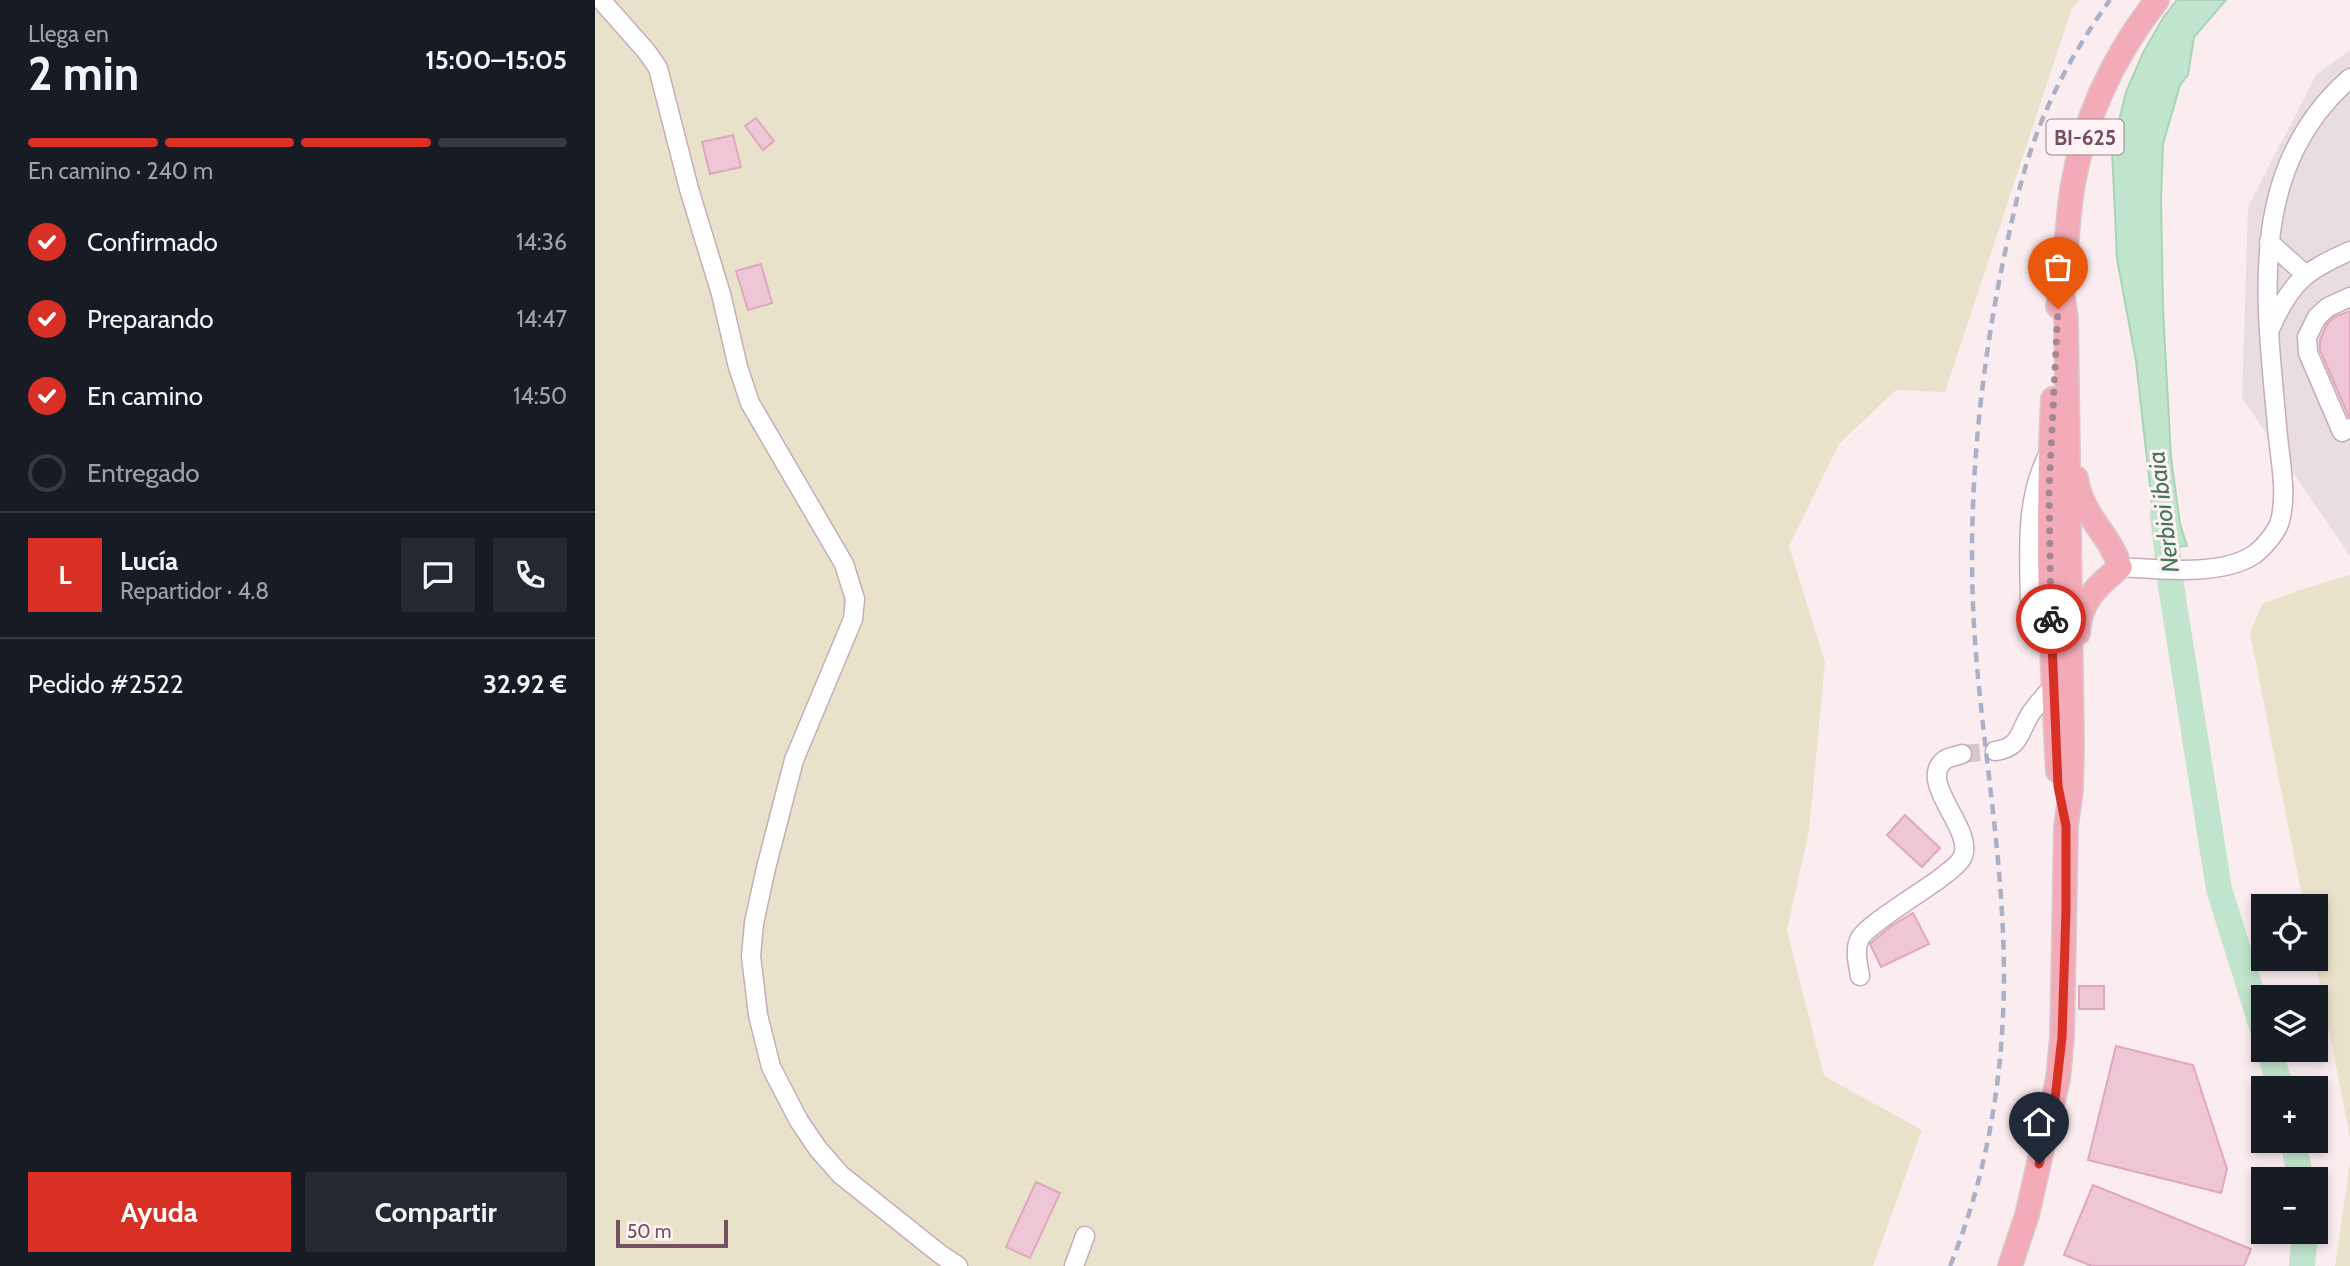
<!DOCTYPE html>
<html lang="es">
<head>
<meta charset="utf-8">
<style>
	:root { --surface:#171b24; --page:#242831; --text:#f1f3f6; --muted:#9ea1a6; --line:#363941; --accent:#d93025 }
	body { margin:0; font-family:Cabin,sans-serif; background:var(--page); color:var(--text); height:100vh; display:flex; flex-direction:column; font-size:26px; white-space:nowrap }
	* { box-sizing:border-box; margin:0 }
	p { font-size:23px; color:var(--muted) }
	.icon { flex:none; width:38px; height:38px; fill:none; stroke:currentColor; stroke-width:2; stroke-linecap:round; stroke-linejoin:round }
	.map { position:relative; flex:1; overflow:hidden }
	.panel { display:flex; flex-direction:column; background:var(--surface); width:595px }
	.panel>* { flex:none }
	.fabs { position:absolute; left:1656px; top:894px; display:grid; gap:14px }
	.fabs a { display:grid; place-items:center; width:77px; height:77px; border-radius:0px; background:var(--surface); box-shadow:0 4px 10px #0003; font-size:35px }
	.scale { position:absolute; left:21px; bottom:18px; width:112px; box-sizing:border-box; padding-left:7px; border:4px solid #755061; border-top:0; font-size:19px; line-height:24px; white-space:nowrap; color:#755061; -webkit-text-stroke:5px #fef2f5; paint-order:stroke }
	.pin { position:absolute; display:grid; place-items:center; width:60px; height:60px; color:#fff; margin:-72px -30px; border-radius:50% 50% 50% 0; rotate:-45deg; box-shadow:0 0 7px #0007 }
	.pin .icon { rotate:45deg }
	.courier { position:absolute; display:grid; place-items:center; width:70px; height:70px; margin:-35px; border:5px solid #d93025; border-radius:50%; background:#fff; color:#222; box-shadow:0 2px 9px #0007 }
	.overview em { font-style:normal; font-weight:700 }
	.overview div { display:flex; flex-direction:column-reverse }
	.overview { display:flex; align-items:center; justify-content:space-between; height:119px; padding:0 28px }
	h1 { font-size:46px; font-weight:700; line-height:52px }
	.bar { display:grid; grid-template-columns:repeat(4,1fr); gap:10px 7px; align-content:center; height:84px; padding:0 28px }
	.bar i { height:9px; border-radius:5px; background:var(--line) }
	.bar .current { background:var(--accent) }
	.bar p { grid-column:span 4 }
	.line { display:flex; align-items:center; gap:18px; padding:0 28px; border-top:2px solid var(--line) }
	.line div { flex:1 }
	.round { display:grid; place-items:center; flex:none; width:74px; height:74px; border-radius:0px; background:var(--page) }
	ol { padding:0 28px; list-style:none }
	li { display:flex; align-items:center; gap:21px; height:77px }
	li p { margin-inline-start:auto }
	li .icon { padding:7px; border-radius:50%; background:var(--accent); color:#fff; stroke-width:4 }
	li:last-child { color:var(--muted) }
	li i { width:38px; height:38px; border:4px solid var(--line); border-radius:50% }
	.primary-button { display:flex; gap:14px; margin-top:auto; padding:14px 28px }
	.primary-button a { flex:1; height:80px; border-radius:0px; background:var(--accent); color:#fff; font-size:28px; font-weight:700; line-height:80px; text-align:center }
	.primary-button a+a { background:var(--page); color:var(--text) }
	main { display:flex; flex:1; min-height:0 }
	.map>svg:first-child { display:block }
	.industrial { fill:#e8dee2 }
	.green { fill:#e9e2cb }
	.water { fill:#c1e4cd; stroke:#a8d5b8; stroke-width:2 }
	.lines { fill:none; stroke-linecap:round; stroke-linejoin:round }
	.river { stroke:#c1e4cd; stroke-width:26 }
	.building { fill:#efc6d6; stroke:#e0a7c0; stroke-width:2 }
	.minor-tunnel { stroke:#dac5cc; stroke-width:18; stroke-dasharray:18 9; stroke-linecap:butt }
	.minor-casing { stroke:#c8acb7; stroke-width:21 }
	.major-casing { stroke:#d6cad0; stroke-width:26 }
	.minor { stroke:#fff; stroke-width:18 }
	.major { stroke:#f4abb8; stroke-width:23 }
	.rail { stroke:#aab1c6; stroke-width:4.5; stroke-dasharray:10 7; stroke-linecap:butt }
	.done { stroke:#a48793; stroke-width:7; stroke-dasharray:0 12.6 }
	.route { stroke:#d93025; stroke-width:9 }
	.labels { text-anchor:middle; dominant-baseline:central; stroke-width:6; stroke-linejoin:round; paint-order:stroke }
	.shield { fill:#fef2f5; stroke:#9e818d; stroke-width:2 }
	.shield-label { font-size:21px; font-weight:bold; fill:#755061 }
	.water-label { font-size:24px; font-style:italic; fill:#447857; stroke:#fef2f5 }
</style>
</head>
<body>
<main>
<section class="panel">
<div class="overview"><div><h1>2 min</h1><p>Llega en</p></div><em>15:00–15:05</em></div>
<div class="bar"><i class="current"></i><i class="current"></i><i class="current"></i><i></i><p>En camino · 240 m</p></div>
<ol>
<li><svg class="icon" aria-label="check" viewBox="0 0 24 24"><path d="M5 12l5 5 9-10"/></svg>Confirmado<p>14:36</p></li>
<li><svg class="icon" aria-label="check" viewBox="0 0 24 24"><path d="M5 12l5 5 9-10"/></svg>Preparando<p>14:47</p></li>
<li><svg class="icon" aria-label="check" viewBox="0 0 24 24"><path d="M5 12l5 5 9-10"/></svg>En camino<p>14:50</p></li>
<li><i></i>Entregado</li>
</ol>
<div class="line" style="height:126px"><b class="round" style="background:var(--accent);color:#fff">L</b><div><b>Lucía</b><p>Repartidor · 4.8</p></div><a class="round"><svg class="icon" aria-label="chat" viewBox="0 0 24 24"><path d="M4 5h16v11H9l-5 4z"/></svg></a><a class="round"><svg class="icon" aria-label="phone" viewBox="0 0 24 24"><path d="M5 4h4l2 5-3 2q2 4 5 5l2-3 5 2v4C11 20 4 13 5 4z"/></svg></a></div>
<div class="line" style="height:91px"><div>Pedido #2522</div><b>32.92 €</b></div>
<div class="primary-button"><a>Ayuda</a><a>Compartir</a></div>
</section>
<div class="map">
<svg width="1755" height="1266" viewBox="0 0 1755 1266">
	<rect width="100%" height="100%" fill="#fbecef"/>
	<path class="industrial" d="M1755,50V556L1647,398L1653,207L1721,75Z"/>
	<g class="green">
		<path d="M0,0H1486L1477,8L1350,392L1301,390L1244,444L1194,546L1230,662L1214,831L1192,930L1229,1076L1327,1130L1278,1266H0Z"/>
		<path d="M1755,575V1137L1720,959V906H1709L1655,633L1667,604L1711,588Z"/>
		<path d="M1755,1162V1266H1740Z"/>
	</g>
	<path class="water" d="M1582,0H1631L1599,37L1593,75L1585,85L1568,144L1566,199L1568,309L1576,458L1585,524L1592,546L1562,549L1541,361L1522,259L1517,149L1531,92L1548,53L1568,18Z"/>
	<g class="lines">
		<g class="river">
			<path d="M1568,514L1576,586L1624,889L1668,1030"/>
			<path d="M1674,1050L1686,1088"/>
			<path d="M1698,1141L1706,1180"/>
			<path d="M1707,1266L1710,1232"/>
		</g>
	</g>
	<g class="building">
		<path d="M161,118L179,141L168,150L150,126Z"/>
		<path d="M138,135L146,167L115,174L107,142Z"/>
		<path d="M166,264L177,303L153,310L141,271Z"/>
		<path d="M1755,311V417H1754L1725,350V340L1732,324L1739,317Z"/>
		<path d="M1310,815L1345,848L1327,867L1292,835Z"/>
		<path d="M1318,913L1334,944L1286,967L1275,944L1296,926Z"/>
		<rect x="1484" y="986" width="25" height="23"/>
		<path d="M1521,1046L1598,1065L1632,1169L1626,1193L1493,1160Z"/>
		<path d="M441,1182L465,1193L435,1258L411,1247Z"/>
		<path d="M1498,1185L1656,1249L1649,1266H1497L1469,1255Z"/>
	</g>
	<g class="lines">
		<path class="minor-tunnel" d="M1367,754L1400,751"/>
		<g class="minor-casing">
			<g id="minor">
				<path d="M6,0L52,52L63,68L94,189L126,294L143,367L155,403L249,564L260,599L258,619L199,760L171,868L159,923L156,956L163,1015L176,1067L204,1121L223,1149L246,1175L345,1254L363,1266"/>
				<path d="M1674,242L1711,275"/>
				<path d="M1755,297L1733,307L1722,317L1712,337L1713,353L1747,432L1755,428"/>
				<path d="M1676,327C1696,282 1710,271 1755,251"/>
				<path d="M1454,453C1428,502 1435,557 1435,611C1439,626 1445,634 1457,645"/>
				<path d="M1525,567C1563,569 1627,577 1660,554C1669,547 1682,532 1685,521C1693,492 1684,455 1682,426C1671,302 1650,170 1755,78"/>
				<path d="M1400,751C1426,748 1424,731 1436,713C1442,704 1451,695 1458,686"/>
				<path d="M1265,976C1263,964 1259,949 1265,938C1274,924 1326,892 1343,880C1350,874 1363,866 1367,858C1382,830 1319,781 1351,759C1355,757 1362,756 1367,754"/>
				<path d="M479,1266L490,1236"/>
			</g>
		</g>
		<g class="major-casing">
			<g id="major">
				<path d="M1463,306C1472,266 1471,224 1478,184C1490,116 1520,54 1562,0"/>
				<path d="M1458,399C1451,523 1456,647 1463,771"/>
				<path d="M1481,478C1488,519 1514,532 1525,567C1502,586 1484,602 1483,633"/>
				<path d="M1415,1266L1432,1215L1463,1079L1467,1037L1471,826L1476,790L1477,747L1471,318L1467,291"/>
			</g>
		</g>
		<use href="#minor" class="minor"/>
		<use href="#major" class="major"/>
		<path class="rail" d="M1355,1266C1398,1161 1413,1047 1408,933C1404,835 1387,738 1380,641C1371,513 1383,382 1409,257C1417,221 1424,185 1436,150C1454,96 1482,46 1515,0"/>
	</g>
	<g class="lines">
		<path class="done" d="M1456,619L1454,490L1463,309"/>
		<path class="route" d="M1444,1164L1460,1099L1467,1037L1471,911V826L1463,786L1456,619"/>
	</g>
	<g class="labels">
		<rect class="shield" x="1451.5" y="119.5" width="77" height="35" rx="5"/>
		<g class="shield-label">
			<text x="1490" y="137">BI-625</text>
		</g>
		<g class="water-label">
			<text transform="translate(1568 512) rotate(-97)">Nerbioi ibaia</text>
		</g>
	</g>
</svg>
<div class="fabs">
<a><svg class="icon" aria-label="locate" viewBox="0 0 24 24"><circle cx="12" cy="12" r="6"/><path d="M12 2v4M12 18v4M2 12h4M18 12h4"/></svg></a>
<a><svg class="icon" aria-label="layers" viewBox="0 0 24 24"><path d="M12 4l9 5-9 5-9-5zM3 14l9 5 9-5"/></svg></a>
<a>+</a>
<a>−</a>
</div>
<div class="scale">50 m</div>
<div class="pin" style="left:1463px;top:309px;background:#ea580c"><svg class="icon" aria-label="bag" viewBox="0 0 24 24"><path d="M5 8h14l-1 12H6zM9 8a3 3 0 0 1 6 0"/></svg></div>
<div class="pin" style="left:1444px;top:1164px;background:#1f2937"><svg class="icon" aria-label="home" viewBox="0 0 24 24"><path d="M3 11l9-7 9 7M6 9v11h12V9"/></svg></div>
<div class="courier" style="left:1456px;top:619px"><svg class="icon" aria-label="bike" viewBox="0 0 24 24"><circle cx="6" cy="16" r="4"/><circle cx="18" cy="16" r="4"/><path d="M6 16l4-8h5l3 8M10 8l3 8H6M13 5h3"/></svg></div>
</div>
</main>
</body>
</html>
